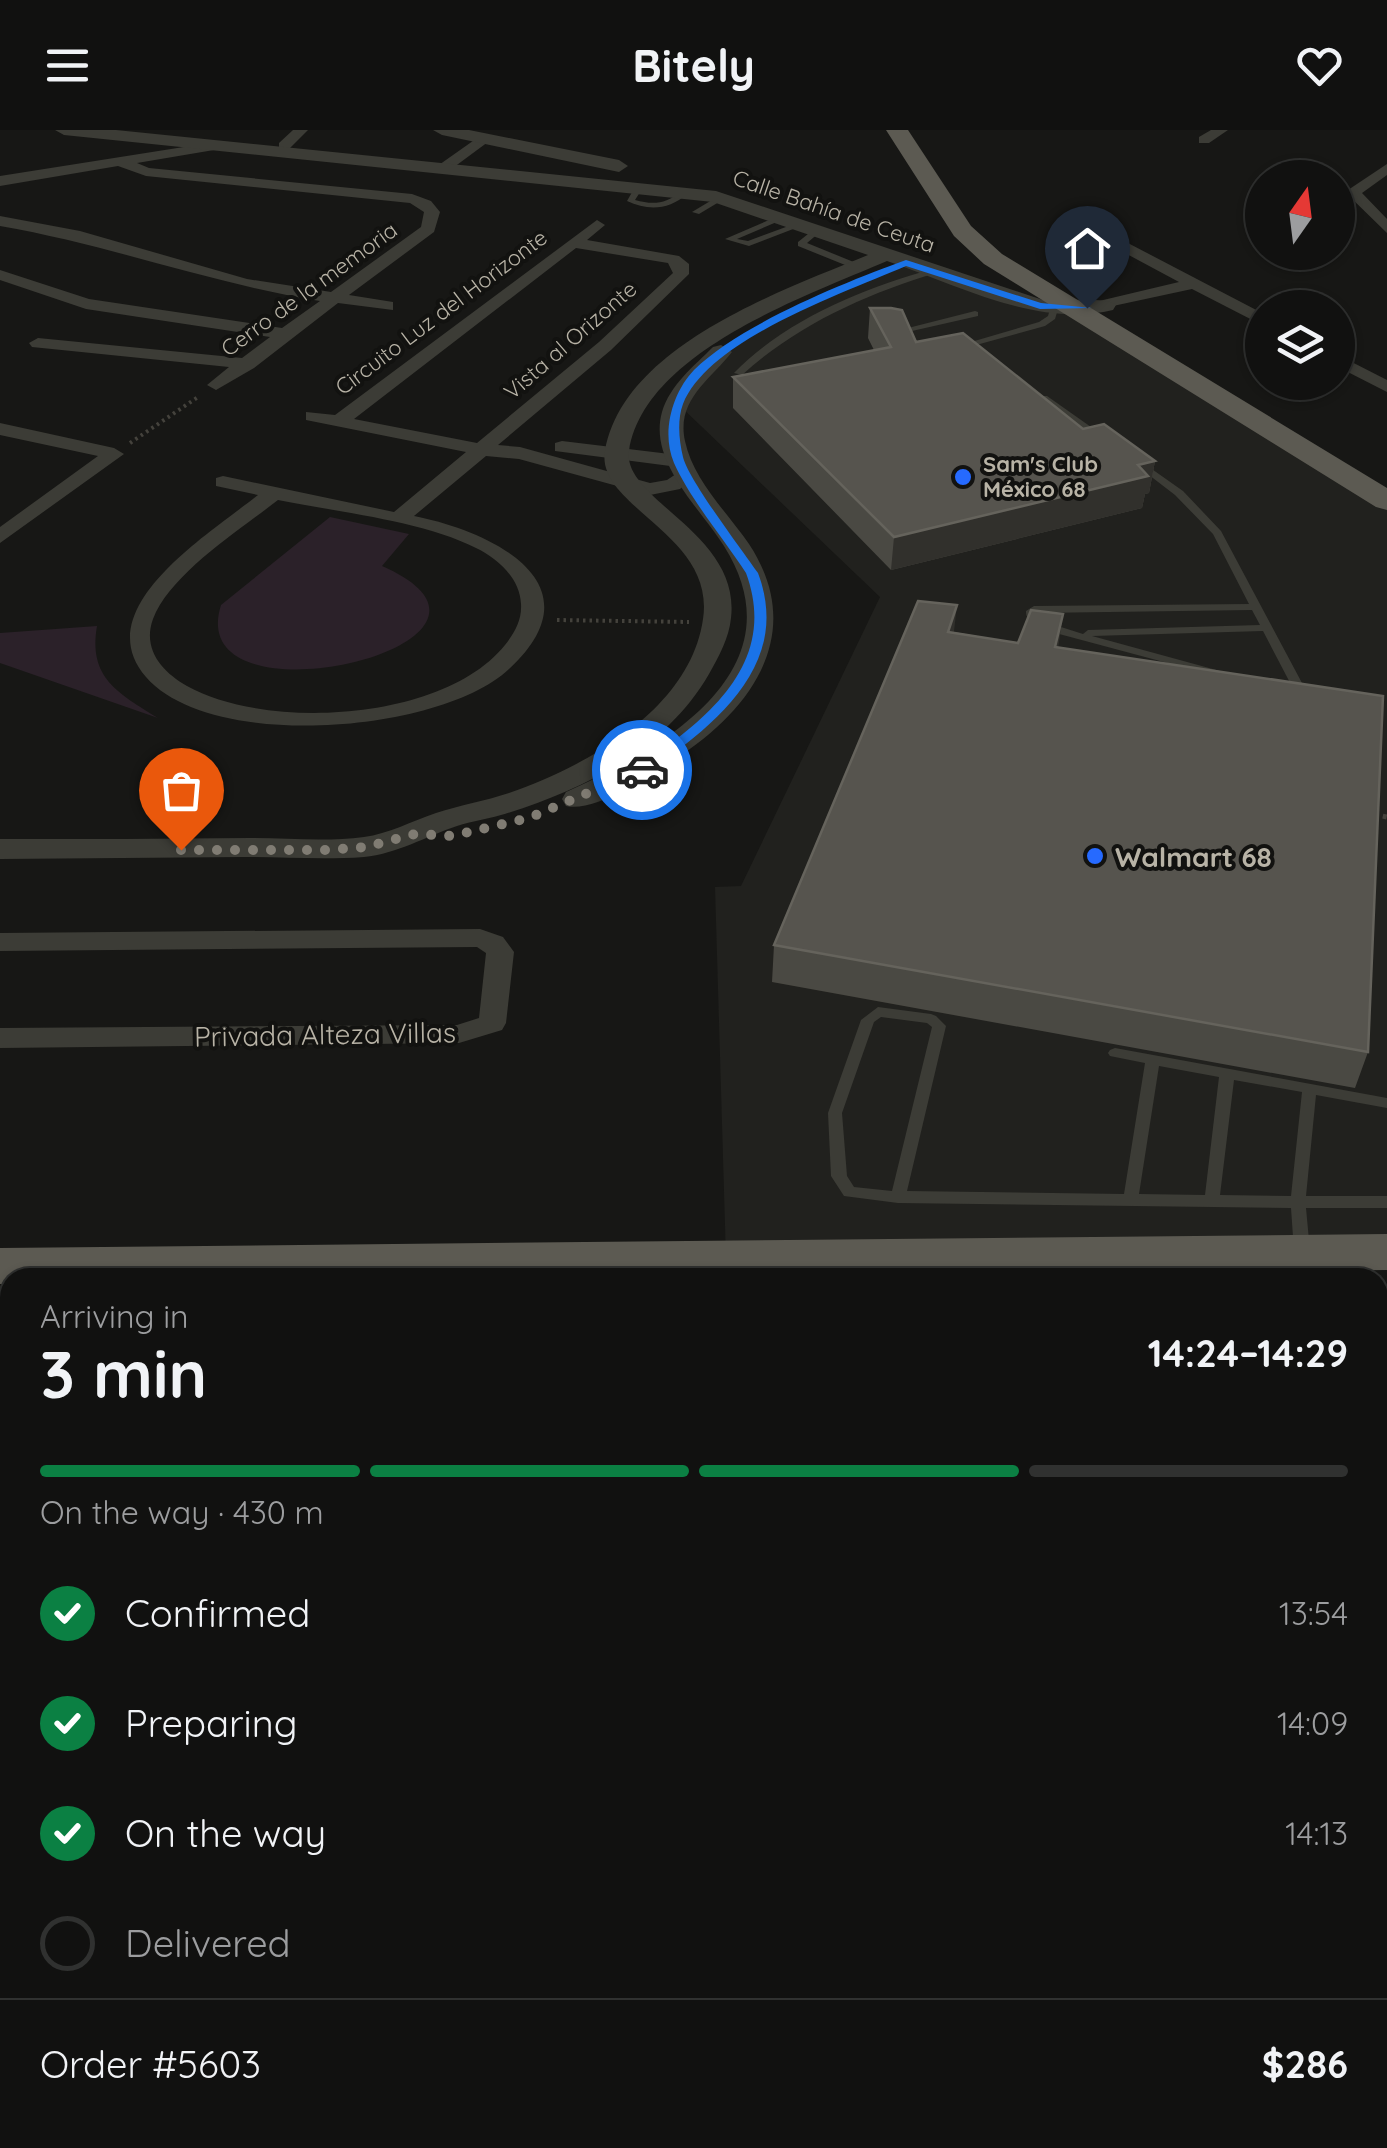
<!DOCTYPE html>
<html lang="en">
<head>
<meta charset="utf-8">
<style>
	:root { --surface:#111110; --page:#1a1a19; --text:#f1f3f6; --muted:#9c9d9f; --line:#303130; --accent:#0b8043 }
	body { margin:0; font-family:Quicksand,sans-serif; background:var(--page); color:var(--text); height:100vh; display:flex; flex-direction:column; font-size:38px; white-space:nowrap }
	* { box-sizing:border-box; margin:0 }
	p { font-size:32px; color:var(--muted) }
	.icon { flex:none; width:55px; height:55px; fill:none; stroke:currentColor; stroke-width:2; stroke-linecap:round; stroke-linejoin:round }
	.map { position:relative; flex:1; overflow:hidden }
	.details { position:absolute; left:0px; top:1138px; width:1388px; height:882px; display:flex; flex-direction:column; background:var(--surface); border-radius:30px 30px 0 0; box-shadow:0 2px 8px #0004,0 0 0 2px var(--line) }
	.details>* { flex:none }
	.needle { width:65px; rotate:14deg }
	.fabs { position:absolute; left:1245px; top:30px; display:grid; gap:20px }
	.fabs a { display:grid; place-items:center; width:110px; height:110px; border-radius:50%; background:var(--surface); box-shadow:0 2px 8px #0004,0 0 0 2px var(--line); font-size:50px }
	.pin { position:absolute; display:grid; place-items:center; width:85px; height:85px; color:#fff; margin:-102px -42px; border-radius:50% 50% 50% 0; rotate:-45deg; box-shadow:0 0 10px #0007 }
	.pin .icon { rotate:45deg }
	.courier { position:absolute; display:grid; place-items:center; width:100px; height:100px; margin:-50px; border:8px solid #1a73e8; border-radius:50%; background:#fff; color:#222; box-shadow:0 2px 12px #0007 }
	.summary em { font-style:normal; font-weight:800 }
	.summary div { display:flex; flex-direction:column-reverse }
	.summary { display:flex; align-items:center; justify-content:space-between; height:170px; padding:0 40px }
	h1 { font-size:65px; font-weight:800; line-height:75px }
	.bar { display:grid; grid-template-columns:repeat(4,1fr); gap:15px 10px; align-content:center; height:120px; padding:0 40px }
	.bar i { height:12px; border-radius:8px; background:var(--line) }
	.bar .active { background:var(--accent) }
	.bar p { grid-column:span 4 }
	.line { display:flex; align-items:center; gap:25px; padding:0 40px; border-top:2px solid var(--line) }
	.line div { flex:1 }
	ol { padding:0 40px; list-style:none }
	li { display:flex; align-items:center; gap:30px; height:110px }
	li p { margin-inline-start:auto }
	li .icon { padding:10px; border-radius:50%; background:var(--accent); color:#fff; stroke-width:4 }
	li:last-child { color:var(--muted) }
	li i { width:55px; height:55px; border:5px solid var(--line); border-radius:50% }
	header { display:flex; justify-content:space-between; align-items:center; height:130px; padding:0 40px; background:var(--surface); font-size:45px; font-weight:800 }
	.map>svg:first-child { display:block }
	.built { fill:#21211e }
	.green { fill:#2b2129 }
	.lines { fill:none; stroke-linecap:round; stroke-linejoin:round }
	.path-far1 { stroke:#44423c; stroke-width:4; stroke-dasharray:2.5 4; stroke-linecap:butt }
	.path { stroke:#44423c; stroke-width:5; stroke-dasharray:4 6; stroke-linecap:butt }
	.service { fill:#3c3c36; fill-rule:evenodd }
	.minor { fill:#3c3c36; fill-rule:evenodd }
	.tertiary { fill:#3c3c36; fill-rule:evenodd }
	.primary { fill:#5c5a52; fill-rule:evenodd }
	.wall { fill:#4a4943 }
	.shaded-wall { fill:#31302c }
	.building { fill:#56544e; stroke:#65635c; stroke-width:2.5 }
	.route { fill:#1a73e8 }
	.done { stroke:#807c73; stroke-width:10; stroke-dasharray:0 18 }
	.poi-dot { fill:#266aff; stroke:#121210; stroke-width:4 }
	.labels { text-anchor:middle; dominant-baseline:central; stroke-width:8; stroke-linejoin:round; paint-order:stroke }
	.far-street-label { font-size:22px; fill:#b8b3a6; stroke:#121210 }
	.far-poi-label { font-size:22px; font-weight:bold; fill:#b8b3a6; stroke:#121210; text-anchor:start }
	.poi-label { font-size:28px; font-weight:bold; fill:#b8b3a6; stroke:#121210; text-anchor:start }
	.street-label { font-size:28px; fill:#b8b3a6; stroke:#121210 }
</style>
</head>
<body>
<header><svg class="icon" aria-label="menu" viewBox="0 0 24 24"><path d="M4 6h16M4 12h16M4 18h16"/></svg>Bitely<svg class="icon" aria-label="heart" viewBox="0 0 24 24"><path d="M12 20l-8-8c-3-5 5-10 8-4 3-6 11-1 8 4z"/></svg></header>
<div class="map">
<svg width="1387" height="2018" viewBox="0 0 1387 2018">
	<rect width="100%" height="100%" fill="#171715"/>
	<path class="built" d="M906,132L1082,186L1387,371V1128L726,1129L715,757L741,756L880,467L678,274L710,230L741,208Z"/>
	<g class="green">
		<path d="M330,387L409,404L382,436C559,514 180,603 221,475Z"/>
		<path d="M97,496C88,548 118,563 158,588L0,533V503Z"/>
	</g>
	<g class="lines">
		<g class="path-far1">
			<path d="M130,313L198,267"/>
			<path d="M557,490L689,492"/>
		</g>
		<path class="path" d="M1373,684L1387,687"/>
		<g class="service">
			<path d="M635,57L642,59L635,70C653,75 666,74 680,62L687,64C669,80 648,81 627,71Z"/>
			<path d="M717,67L724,69L699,84L692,82Z"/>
			<path d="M776,87L780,89L779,91L737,109L748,111L794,94L801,96L749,116L725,109Z"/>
			<path d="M813,100L820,102L807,113L861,135V139H855L798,116V112Z"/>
			<path d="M933,139H936V143C866,164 797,195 742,245L734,243C785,190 864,158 933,139Z"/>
			<path d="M1054,176L1058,179L1055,189L1045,196L958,220L954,217L1039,192L1048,186L1050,179Z"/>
			<path d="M975,181L978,182V186L912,201L908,198Z"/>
			<path d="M1041,266H1047L1108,309L1100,311L1041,270Z"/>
			<path d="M1139,330L1183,361L1221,401L1310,568L1308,570H1300L1298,568L1263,501L1092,506L1220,541V545L1216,546L1048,501C1039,497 1025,492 1026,481L1034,476L1249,474L1213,404L1175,365L1136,335V331ZM1252,480L1260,495L1088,500L1083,504L1042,491L1036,483Z"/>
			<path d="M878,877L931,884L936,886L946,896L907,1061L1124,1064L1145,933L1110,926L1108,923L1110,920L1115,918L1387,968V978L1316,965L1306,1066H1387V1078H1306L1310,1121L1319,1148H1303L1294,1121L1291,1078L898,1073L844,1066L831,1046L828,983L861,890ZM881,887L927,893L932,897L892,1061L854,1057L847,1046L842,983L874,892ZM1159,936L1219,947L1205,1065L1139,1064ZM1234,950L1302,962L1291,1066L1220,1065Z"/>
		</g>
		<g class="minor">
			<path d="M293,0H308L289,19H279V13Z"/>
			<path d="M1211,0H1228L1209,13H1199V7Z"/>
			<path d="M480,6L492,9L446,43H436V37Z"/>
			<path d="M209,13L216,17L214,20L137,33L149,38L412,64L431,71L440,82L434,102L349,165L393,172V180L338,173L254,238L216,260L207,255L229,237L32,217L29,213L38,208L242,228L270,207L86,179L0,150V140L89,169L282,198L320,171C209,153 110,115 0,96V86L80,101L247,149L331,162L421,97L424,82L410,73L146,46L118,36L0,56V46Z"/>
			<path d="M1387,34V45L1362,63L1387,89V103L1345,62Z"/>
			<path d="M597,90L605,95L587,110L679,126L689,134V144L611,220L498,315L520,317L650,353L667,350L685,338L695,344L680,359L650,365L519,329L486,326L414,386C490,401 602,453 509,539C441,603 211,622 146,547C86,478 211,403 258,365L216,356V348L223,346L394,382L466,322L306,290V282L335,285ZM576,118L668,133L673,143L599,212L477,313L354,289ZM278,370C338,382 423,391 476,418C497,428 520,448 521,474C522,490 515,502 505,515C444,591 268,601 187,556C162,542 142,519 153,489C170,444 241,399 278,370Z"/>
			<path d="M1103,100L1262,183V195L1192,159L1099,179V171L1179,152L1097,108V102Z"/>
			<path d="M1338,225L1387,250V262L1338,237Z"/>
			<path d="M0,293L114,318L124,324L0,413V397L98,326L0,305Z"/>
			<path d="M562,311L678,325L688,331L678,337L555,321V313Z"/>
			<path d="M480,799L503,807L514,822L506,893L502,900L459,913L0,918V898L457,895L479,888L486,823L477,817L0,821V803Z"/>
			<path d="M1378,1470H1387V1504L1378,1503Z"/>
			<rect x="0" y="1487" width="10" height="34"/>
			<path d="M1378,1644L1387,1648V1699L1378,1696Z"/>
			<rect x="1378" y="1912" width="9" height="44"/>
			<rect x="0" y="1928" width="10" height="44"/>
			<path d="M637,2010H683L686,2018H640Z"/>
		</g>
		<g class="tertiary">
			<path d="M55,0H116L716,61L1043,170C1061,172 1105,166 1116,175L1113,180C1037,198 958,155 887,131C806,166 644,222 629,321C622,370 741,403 731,488C729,508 719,526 709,544C666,619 582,661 501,685C487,689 472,691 457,696C427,706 396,724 364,727C324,730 282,727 243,727C162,728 81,728 0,729V709C83,709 167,709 250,708C287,708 327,712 364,707C388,704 412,691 436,683C460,675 485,671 509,663C586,636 690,580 703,489C716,404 595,377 605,321C623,216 781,161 868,125L713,72L64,5Z"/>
			<path d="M433,0H469L619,30L628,36L619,42L442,5Z"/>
			<path d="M721,215L732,222C710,250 676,270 685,311C693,350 727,382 749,414C807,502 753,579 675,629C650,645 596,683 566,676L562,669L566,662C663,619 802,540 724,416C700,378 648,331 662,282C670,255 694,236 713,217Z"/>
		</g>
		<g class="primary">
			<path d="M886,0H908L971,96L1002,124L1387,358V380L1376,377L984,134L954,106Z"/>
			<path d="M1387,1104V1140L640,1148H10V1154H0V1118Z"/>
			<rect x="1378" y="1159" width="9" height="38"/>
			<rect x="0" y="1168" width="10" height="38"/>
		</g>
	</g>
	<g class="wall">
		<path d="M870,178L916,212L1083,299L1155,331L1149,363L1145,364L1142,378L891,440L733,278V247L874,220L868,208Z"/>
		<path d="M954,502L1018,513L1058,518L1368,922L1355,958L772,852L774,815Z"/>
	</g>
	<g class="shaded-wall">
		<path d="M1155,331L1149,363L1145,364L1142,378L891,440L894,407L1138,335Z"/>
		<path d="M957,475L953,510L948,502Z"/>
		<path d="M1063,484L1058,519L1055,517Z"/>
	</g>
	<g class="building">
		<path d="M870,178H891L902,180L916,212L963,203L1083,299L1104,294L1155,331L1138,335L1148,346L894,407L733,247L891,217Z"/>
		<path d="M918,471L957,475L948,502L1018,513L1031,480L1063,484L1055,517L1383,566L1368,922L774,815Z"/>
	</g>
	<path class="route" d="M906,130L1041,173L1092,178L1040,179L906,136C844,163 709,209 683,274C677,290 679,311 683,327C688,349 742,420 758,443C793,536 713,596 647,643H637V637C704,592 780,535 746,443C724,409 690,369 674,333C661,303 672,263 694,240C739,195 845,152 906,130Z"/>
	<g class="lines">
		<path class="done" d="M181,720H326L366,717L415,704L452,706L529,688L642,640"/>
	</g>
	<g class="poi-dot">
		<circle cx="963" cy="347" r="10"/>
		<circle cx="1095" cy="726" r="10"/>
	</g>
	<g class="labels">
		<g class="far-street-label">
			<text transform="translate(834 81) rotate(19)">Calle Bahía de Ceuta</text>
			<text transform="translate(309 159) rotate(-36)">Cerro de la memoria</text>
			<text transform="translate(441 182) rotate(-37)">Circuito Luz del Horizonte</text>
			<text transform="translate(570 210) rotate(-41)">Vista al Orizonte</text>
		</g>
		<g class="far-poi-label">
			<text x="983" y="334">Sam's Club<tspan x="983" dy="25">México 68</tspan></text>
		</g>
		<g class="poi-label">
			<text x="1115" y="726">Walmart 68</text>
		</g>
		<g class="street-label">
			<text transform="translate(325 904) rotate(-1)">Privada Alteza Villas</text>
		</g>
	</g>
</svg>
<div class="fabs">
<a><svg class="needle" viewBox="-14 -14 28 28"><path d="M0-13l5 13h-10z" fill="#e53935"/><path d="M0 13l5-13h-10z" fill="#9c9d9f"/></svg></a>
<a><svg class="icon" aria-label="layers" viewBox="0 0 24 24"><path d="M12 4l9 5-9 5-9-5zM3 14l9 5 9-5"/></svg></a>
</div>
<div class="pin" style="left:181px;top:720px;background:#ea580c"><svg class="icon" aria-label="bag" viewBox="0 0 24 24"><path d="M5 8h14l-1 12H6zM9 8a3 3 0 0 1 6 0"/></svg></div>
<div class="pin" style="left:1087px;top:178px;background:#1f2937"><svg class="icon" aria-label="home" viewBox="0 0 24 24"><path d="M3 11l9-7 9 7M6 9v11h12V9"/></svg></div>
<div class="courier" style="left:642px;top:640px"><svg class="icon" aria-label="car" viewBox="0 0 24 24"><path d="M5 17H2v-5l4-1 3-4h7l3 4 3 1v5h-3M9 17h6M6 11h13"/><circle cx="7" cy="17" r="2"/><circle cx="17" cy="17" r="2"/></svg></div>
<section class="details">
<div class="summary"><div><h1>3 min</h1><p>Arriving in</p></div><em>14:24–14:29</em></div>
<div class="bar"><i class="active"></i><i class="active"></i><i class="active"></i><i></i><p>On the way · 430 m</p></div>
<ol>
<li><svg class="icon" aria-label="check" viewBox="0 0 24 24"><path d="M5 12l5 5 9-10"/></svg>Confirmed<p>13:54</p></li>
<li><svg class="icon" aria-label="check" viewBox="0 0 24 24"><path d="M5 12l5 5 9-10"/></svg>Preparing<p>14:09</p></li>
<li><svg class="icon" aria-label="check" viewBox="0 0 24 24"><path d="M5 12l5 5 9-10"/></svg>On the way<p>14:13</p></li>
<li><i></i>Delivered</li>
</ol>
<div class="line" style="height:130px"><div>Order #5603</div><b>$286</b></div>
</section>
</div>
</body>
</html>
